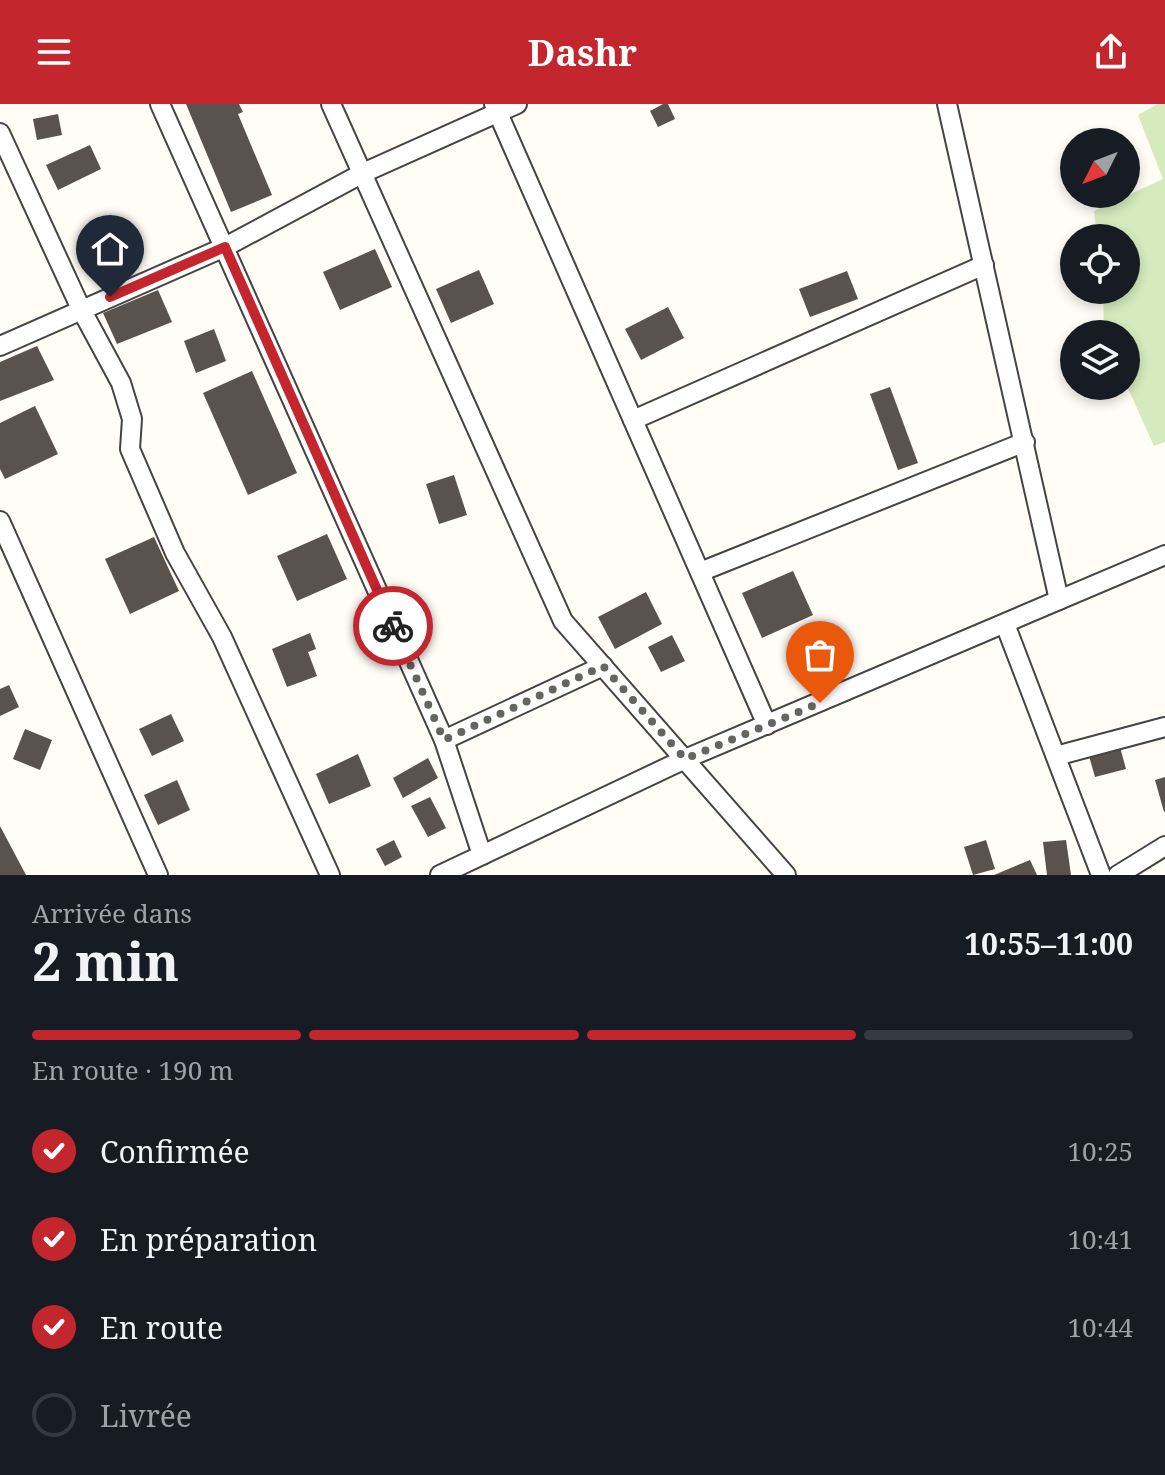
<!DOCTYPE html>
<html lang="fr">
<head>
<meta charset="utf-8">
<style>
	:root { --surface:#171b24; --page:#20242c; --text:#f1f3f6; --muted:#9ea1a6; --line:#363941; --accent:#c4262e }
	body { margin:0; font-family:"Noto Serif",serif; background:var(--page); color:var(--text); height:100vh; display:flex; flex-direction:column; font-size:30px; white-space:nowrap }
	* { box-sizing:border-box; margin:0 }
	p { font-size:26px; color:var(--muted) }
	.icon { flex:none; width:44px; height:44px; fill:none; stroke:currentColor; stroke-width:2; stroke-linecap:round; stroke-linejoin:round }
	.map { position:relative; height:771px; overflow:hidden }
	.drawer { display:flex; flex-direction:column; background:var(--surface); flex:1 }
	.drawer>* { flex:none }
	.needle { width:52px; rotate:228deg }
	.buttons { position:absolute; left:1060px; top:24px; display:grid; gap:16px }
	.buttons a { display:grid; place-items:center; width:80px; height:80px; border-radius:50%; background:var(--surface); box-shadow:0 4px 12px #0003; font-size:40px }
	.pin { position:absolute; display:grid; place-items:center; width:68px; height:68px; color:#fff; margin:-82px -34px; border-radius:50% 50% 50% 0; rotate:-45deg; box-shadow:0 0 8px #0007 }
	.pin .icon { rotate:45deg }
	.courier { position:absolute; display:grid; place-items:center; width:80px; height:80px; margin:-40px; border:6px solid #c4262e; border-radius:50%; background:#fff; color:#222; box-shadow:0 2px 10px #0007 }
	.head em { font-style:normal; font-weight:700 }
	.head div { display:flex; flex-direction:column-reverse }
	.head { display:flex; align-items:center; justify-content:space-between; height:136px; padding:0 32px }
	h1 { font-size:52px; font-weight:700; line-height:60px }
	.bar { display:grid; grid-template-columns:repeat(4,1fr); gap:12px 8px; align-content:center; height:96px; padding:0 32px }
	.bar i { height:10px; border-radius:6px; background:var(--line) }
	.bar .selected { background:var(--accent) }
	.bar p { grid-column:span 4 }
	ol { padding:0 32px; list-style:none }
	li { display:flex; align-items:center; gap:24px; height:88px }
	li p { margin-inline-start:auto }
	li .icon { padding:8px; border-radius:50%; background:var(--accent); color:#fff; stroke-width:4 }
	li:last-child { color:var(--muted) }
	li i { width:44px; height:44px; border:4px solid var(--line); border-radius:50% }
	header { display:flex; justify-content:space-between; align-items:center; height:104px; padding:0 32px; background:var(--accent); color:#fff; font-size:36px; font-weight:700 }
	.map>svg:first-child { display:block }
	.green { fill:#d5ebbd }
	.building { fill:#5a524d }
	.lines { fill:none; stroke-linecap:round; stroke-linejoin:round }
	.street-casing { stroke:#444; stroke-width:22 }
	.street { stroke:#fff; stroke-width:18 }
	.done { stroke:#646461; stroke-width:8; stroke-dasharray:0 14.4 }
	.route { stroke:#c4262e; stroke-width:10 }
</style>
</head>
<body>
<header><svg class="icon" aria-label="menu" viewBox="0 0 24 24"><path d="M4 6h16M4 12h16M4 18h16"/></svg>Dashr<svg class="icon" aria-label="share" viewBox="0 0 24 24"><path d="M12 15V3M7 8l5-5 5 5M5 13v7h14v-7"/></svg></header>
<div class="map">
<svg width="1165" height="771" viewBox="0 0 1165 771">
	<rect width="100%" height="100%" fill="#fffdf5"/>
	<path class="green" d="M1158,0H1165V338L1154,342L1126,280V230H1104L1103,186H1126V134H1097L1094,107L1163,75L1138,11Z"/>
	<g class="building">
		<path d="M186,0H239L243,8L238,10L272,91L231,108Z"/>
		<path d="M663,0H668L675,15L658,23L650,7Z"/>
		<path d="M58,10L62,31L37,36L33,15Z"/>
		<path d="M90,41L101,65L58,86L46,61Z"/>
		<path d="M375,145L392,183L340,206L323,168Z"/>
		<path d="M479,166L494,200L451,219L436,185Z"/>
		<path d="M847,167L858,195L810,213L799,185Z"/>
		<path d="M158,186L172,218L117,240L103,209Z"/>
		<path d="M668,203L684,234L641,256L625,225Z"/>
		<path d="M214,225L226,257L196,269L184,237Z"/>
		<path d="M37,242L54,276L0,297V258Z"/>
		<path d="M252,267L297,369L248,391L203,289Z"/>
		<path d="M890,283L918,359L898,366L870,290Z"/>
		<path d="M35,302L58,350L5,375L0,365V319Z"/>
		<path d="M454,371L467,411L439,420L426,380Z"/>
		<path d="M327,430L347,475L297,497L277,452Z"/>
		<path d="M154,433L179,487L130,510L105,455Z"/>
		<path d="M793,467L813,511L762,534L742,489Z"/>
		<path d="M646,488L662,520L615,545L598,513Z"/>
		<path d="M310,529L316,545L308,548L317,572L287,583L272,545Z"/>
		<path d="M672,531L685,557L661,568L648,543Z"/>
		<path d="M9,581L19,603L0,612V585Z"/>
		<path d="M171,610L184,637L152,652L139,625Z"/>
		<path d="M25,625L52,636L40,666L13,655Z"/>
		<path d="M1120,643L1126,665L1095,673L1089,652Z"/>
		<path d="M358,650L371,682L329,700L316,670Z"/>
		<path d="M428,654L438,674L403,694L393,674Z"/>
		<path d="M1165,673V707L1164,708L1155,676Z"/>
		<path d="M177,676L190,706L158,721L144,691Z"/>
		<path d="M430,693L446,724L428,733L411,702Z"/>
		<path d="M0,722L26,771H0Z"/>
		<path d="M394,736L402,753L385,762L376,745Z"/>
		<path d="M986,736L995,765L973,771L964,743Z"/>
		<path d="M1066,736L1071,771H1047L1043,738Z"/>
		<path d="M1030,756L1037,771H994Z"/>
	</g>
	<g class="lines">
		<g class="street-casing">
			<g id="street">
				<path d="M160,0L444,636L482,751"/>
				<path d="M331,0L563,517L786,771"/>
				<path d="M494,0L767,621"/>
				<path d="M947,0L1059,496"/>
				<path d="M0,29L81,205L121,279L132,315L130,345L175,449L222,533L330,771"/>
				<path d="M0,242L225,143L363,69L517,0"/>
				<path d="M633,316L984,161"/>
				<path d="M0,417L158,771"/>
				<path d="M700,468L1025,338"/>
				<path d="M1005,520L1101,771"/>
				<path d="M444,636L603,562"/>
				<path d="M1056,652L1165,623"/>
				<path d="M440,771L685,655L1165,451"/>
				<path d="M1118,771L1165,742"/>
			</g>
		</g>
		<use href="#street" class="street"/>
	</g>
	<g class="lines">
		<path class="done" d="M393,522L444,636L603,562L685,655L820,599"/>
		<path class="route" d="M110,193L225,143L393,522"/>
	</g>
</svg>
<div class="buttons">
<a><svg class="needle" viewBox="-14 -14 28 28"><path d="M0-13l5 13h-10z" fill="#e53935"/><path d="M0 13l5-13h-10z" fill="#9ea1a6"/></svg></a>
<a><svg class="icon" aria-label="locate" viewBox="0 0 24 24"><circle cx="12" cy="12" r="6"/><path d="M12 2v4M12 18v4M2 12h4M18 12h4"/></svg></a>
<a><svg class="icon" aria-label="layers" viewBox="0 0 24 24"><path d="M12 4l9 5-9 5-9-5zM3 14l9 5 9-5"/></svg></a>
</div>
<div class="pin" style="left:820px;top:599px;background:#ea580c"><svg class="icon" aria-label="bag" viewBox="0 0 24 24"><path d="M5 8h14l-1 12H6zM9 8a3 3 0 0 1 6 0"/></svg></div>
<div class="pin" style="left:110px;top:193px;background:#1f2937"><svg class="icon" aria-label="home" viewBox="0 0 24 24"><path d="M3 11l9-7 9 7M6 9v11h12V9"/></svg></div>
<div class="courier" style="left:393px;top:522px"><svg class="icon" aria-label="bike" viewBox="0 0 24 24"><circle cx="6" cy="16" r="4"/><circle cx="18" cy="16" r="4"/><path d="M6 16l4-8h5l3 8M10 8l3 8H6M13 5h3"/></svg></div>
</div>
<section class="drawer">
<div class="head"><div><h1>2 min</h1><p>Arrivée dans</p></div><em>10:55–11:00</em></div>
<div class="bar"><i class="selected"></i><i class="selected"></i><i class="selected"></i><i></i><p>En route · 190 m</p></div>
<ol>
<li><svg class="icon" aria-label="check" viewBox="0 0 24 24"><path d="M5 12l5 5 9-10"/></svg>Confirmée<p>10:25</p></li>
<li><svg class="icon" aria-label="check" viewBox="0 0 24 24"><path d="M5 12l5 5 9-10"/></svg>En préparation<p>10:41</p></li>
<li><svg class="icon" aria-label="check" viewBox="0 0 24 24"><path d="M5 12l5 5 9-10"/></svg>En route<p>10:44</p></li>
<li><i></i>Livrée</li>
</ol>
</section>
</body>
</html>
